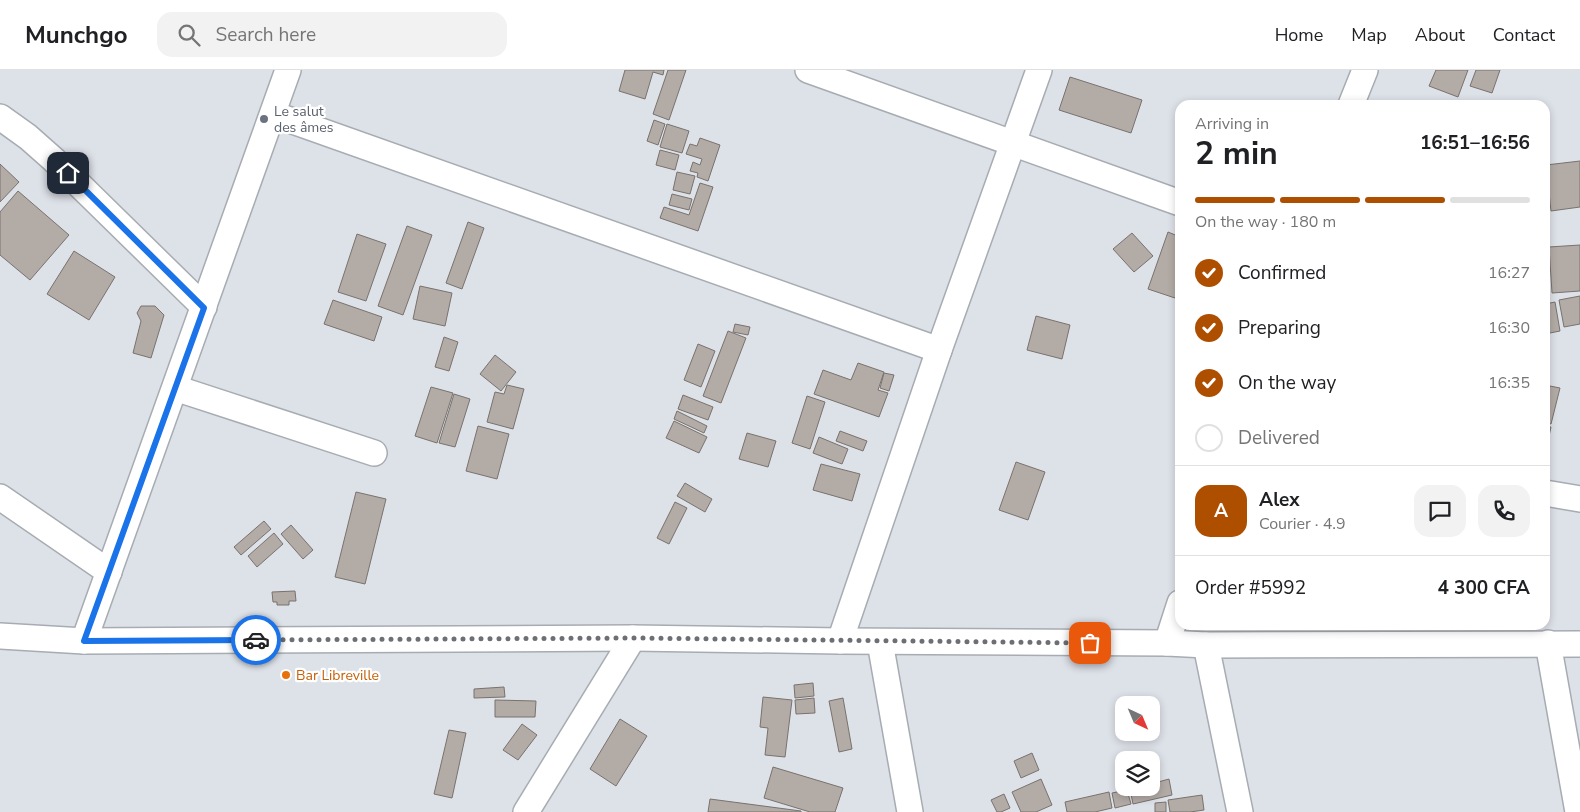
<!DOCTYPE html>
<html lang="en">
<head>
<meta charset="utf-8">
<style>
	:root { --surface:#fff; --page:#f2f2f2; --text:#202124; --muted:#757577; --line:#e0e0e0; --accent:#ae4f00 }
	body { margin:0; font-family:"Nunito Sans",sans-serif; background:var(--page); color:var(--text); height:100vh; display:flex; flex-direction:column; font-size:19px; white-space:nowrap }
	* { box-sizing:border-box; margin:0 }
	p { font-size:16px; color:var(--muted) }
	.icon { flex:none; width:28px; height:28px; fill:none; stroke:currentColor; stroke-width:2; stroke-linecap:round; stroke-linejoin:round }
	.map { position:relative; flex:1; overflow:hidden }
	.details { position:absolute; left:1175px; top:30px; width:375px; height:530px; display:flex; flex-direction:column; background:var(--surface); border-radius:15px; box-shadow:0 2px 8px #0003 }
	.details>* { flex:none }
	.needle { width:32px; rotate:136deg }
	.buttons { position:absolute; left:1115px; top:626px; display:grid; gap:10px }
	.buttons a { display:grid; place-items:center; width:45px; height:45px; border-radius:10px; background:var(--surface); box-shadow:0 2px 8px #0003; font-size:25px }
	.pin { position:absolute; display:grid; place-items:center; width:42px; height:42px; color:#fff; margin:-21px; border-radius:10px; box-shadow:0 2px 8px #0006 }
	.courier { position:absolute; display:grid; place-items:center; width:50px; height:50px; margin:-25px; border:4px solid #1a73e8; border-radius:50%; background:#fff; color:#222; box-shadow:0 1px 6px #0007 }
	.overview em { font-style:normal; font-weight:700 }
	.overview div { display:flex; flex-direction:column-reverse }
	.overview { display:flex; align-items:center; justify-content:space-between; height:85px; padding:0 20px }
	h1 { font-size:32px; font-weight:700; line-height:38px }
	.bar { display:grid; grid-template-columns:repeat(4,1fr); gap:8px 5px; align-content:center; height:60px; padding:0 20px }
	.bar i { height:6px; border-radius:4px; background:var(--line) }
	.bar .selected { background:var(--accent) }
	.bar p { grid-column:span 4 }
	.line { display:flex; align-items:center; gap:12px; padding:0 20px; border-top:1px solid var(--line) }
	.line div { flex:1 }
	.round { display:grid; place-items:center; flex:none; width:52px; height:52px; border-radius:15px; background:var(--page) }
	ol { padding:0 20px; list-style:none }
	li { display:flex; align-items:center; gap:15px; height:55px }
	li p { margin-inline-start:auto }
	li .icon { padding:5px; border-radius:50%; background:var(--accent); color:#fff; stroke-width:4 }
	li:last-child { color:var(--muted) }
	li i { width:28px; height:28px; border:2px solid var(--line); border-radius:50% }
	header { display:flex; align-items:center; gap:30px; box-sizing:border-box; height:70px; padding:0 25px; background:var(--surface); border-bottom:1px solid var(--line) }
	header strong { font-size:24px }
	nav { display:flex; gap:28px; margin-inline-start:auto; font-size:18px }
	.search { width:350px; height:45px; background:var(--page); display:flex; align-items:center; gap:12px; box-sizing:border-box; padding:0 18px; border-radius:15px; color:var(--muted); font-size:19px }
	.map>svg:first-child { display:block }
	.building { fill:#b2aba6; stroke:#79726e }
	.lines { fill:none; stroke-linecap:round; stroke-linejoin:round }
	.minor-casing { stroke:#a7acb2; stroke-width:28 }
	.minor { stroke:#fff; stroke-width:25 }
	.done { stroke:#6d6f74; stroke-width:5; stroke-dasharray:0 9 }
	.route { stroke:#1a73e8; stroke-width:6 }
	.worship-dot { fill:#6b7280; stroke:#fff; stroke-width:2 }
	.food-dot { fill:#e8710a; stroke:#fff; stroke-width:2 }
	.labels { text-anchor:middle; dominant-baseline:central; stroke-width:4.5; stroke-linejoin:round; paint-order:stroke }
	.worship-label { font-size:14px; fill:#5b616d; stroke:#fff; text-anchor:start }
	.food-label { font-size:14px; fill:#c56008; stroke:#fff; text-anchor:start }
</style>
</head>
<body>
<header>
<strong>Munchgo</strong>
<div class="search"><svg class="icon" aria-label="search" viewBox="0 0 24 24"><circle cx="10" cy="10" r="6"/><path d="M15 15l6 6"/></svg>Search here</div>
<nav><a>Home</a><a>Map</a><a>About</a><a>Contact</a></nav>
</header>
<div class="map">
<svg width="1580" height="742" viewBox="0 0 1580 742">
	<rect width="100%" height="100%" fill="#dde1e8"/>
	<g class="building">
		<path d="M625,0H664L663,5L653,2L645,29L619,21Z"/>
		<path d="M668,0H686L669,50L653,44Z"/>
		<path d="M1436,0H1468L1458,27L1429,16Z"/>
		<path d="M1476,0H1500L1492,23L1470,16Z"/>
		<path d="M1070,7L1142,30L1131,63L1059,40Z"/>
		<path d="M654,50L665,54L658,75L647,71Z"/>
		<path d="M667,54L689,61L682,83L660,77Z"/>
		<path d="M700,68L720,75L708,111L697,107L698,103L690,101L693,92L700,95L702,89L686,84L690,74L697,76Z"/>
		<path d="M660,80L679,85L675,100L656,95Z"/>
		<path d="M1580,91V137L1551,141L1546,95Z"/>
		<path d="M0,94L19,112L0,132Z"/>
		<path d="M677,102L695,106L690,124L673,120Z"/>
		<path d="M700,113L713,117L698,161L660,148L664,137L689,145Z"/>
		<path d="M18,121L69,165L30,210L0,185V142Z"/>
		<path d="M672,124L692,129L689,140L669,135Z"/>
		<path d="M468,152L484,158L462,219L446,213Z"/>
		<path d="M407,156L432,165L403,245L378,236Z"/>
		<path d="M1168,162L1180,167V215L1175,228L1148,219Z"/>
		<path d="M1132,163L1153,186L1134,202L1113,179Z"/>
		<path d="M357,164L386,174L366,231L338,222Z"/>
		<path d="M1580,175V221L1552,223L1549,177Z"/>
		<path d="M74,181L115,207L89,250L47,224Z"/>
		<path d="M420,216L452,223L445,256L413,249Z"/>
		<path d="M1580,226V254L1564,257L1559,230Z"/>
		<path d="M333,230L382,247L374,271L324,254Z"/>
		<path d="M1555,232L1560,261L1545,264V234Z"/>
		<path d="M141,236H155L164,245L151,288L133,283L141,251L137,243Z"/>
		<path d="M1036,246L1070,255L1062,289L1027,280Z"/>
		<path d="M735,254L750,257L748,265L733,262Z"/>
		<path d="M728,261L746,268L721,333L703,326Z"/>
		<path d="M444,267L458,272L449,301L435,297Z"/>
		<path d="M698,274L715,281L701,317L684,310Z"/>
		<path d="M495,285L516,302L501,321L480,304Z"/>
		<path d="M858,293L884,302L878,320L888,323L879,347L814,324L823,300L851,310Z"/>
		<path d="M884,303L894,305L889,321L880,318Z"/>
		<path d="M507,315L524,319L513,359L487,352L495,322L504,324Z"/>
		<path d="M1545,315L1560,318L1551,354L1545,352Z"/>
		<path d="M431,317L453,323L437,373L415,366Z"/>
		<path d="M454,324L470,329L455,377L439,373Z"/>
		<path d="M683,325L713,337L708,350L678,339Z"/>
		<path d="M807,326L825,332L810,379L792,373Z"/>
		<path d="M677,341L707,356L704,363L674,349Z"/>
		<path d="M674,351L707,367L699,383L666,368Z"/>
		<path d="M478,356L509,364L497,409L466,401Z"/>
		<path d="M1545,356L1551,357L1546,380H1545Z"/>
		<path d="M840,361L867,371L863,381L836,371Z"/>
		<path d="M747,363L776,371L768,397L739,389Z"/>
		<path d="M819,367L848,379L842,394L813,383Z"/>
		<path d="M1016,392L1045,402L1028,450L999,440Z"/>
		<path d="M821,394L860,404L852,431L813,420Z"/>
		<path d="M685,413L712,429L705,442L677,426Z"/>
		<path d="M356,422L386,429L365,514L335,507Z"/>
		<path d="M675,432L687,438L669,474L657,468Z"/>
		<path d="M264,451L271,459L241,485L234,477Z"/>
		<path d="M291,455L313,480L303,489L281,464Z"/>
		<path d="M274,463L283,474L257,497L248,486Z"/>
		<path d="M295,521L296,531H289V535H277V532H273L272,522Z"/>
		<path d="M813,613L814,626L795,628L794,615Z"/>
		<path d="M504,617L505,627L474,628V619Z"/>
		<path d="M763,627L792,630L785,687L765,685L768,658L760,657Z"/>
		<path d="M814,628L815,643L796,644L795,630Z"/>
		<path d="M843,628L852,679L839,682L829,631Z"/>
		<path d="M495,630L536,631L535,647H495Z"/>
		<path d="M620,649L647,666L616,716L590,699Z"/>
		<path d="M522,654L537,665L518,690L503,680Z"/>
		<path d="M449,660L466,663L452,728L434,724Z"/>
		<path d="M1032,683L1039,700L1021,708L1014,691Z"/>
		<path d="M773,697L843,718L835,742H810L764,728Z"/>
		<path d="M1041,709L1052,735L1036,742H1021L1012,722Z"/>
		<path d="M1169,709L1172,725L1133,734L1130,719L1151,718V714Z"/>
		<path d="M1127,720L1131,734L1115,738L1112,723Z"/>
		<path d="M1109,722L1112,738L1095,742H1067L1065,732Z"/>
		<path d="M1004,724L1010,738L1001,742H997L991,730Z"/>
		<path d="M1202,725L1204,740L1190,742H1170L1168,730Z"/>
		<path d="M710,729L801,741V742H708Z"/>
		<path d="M1166,732V742H1155V733Z"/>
	</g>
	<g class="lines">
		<g class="minor-casing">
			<g id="minor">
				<path d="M808,0L1180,133"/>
				<path d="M1351,35L1365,0"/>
				<path d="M273,44L939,280"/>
				<path d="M0,47L28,67L54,90L204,237"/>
				<path d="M175,318L374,383"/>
				<path d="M1545,423L1580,429"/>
				<path d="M0,427L109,502"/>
				<path d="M0,566L84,571L633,568L840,571L1167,573L1206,575L1580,574"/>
				<path d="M84,571L288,0"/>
				<path d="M840,571L939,280L1039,0"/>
				<path d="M880,572L910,742"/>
				<path d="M1167,573L1180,533"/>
				<path d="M1548,573L1578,742"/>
				<path d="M1206,575L1240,742"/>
				<path d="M526,742L633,568"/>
			</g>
		</g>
		<use href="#minor" class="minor"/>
	</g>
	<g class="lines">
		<path class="done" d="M256,570L633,568L1090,573"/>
		<path class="route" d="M68,103L204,238L84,571L256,570"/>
	</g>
	<circle class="worship-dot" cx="264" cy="49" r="5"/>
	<circle class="food-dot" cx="286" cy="605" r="5"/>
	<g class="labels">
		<g class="worship-label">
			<text x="274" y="41">Le salut<tspan x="274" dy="16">des âmes</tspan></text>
		</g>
		<g class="food-label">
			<text x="296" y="605">Bar Libreville</text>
		</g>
	</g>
</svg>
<div class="buttons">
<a><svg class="needle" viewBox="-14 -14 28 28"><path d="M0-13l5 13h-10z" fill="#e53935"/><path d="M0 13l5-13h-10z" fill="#757577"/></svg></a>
<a><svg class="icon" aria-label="layers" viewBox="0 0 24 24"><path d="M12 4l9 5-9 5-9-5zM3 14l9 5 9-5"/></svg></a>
</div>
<div class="pin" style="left:1090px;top:573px;background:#ea580c"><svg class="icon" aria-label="bag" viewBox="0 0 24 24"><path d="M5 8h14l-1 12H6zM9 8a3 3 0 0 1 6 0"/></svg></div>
<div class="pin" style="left:68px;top:103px;background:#1f2937"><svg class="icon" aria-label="home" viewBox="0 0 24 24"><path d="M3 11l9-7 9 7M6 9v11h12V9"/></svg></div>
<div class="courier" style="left:256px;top:570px"><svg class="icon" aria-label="car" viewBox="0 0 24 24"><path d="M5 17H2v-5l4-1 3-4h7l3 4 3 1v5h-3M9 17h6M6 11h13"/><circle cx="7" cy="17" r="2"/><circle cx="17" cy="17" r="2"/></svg></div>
<section class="details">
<div class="overview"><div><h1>2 min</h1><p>Arriving in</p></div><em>16:51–16:56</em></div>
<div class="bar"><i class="selected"></i><i class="selected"></i><i class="selected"></i><i></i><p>On the way · 180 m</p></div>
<ol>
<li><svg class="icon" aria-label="check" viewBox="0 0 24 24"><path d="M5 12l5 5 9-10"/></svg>Confirmed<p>16:27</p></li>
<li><svg class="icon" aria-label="check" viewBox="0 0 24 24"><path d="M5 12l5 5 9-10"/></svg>Preparing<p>16:30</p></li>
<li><svg class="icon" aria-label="check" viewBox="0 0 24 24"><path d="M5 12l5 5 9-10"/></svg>On the way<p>16:35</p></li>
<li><i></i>Delivered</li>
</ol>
<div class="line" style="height:90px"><b class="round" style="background:var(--accent);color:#fff">A</b><div><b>Alex</b><p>Courier · 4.9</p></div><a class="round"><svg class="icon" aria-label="chat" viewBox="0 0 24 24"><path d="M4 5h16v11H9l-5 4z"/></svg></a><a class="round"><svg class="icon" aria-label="phone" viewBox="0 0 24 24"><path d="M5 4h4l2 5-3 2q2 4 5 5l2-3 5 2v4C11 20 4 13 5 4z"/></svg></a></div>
<div class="line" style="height:65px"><div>Order #5992</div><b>4 300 CFA</b></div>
</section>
</div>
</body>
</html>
